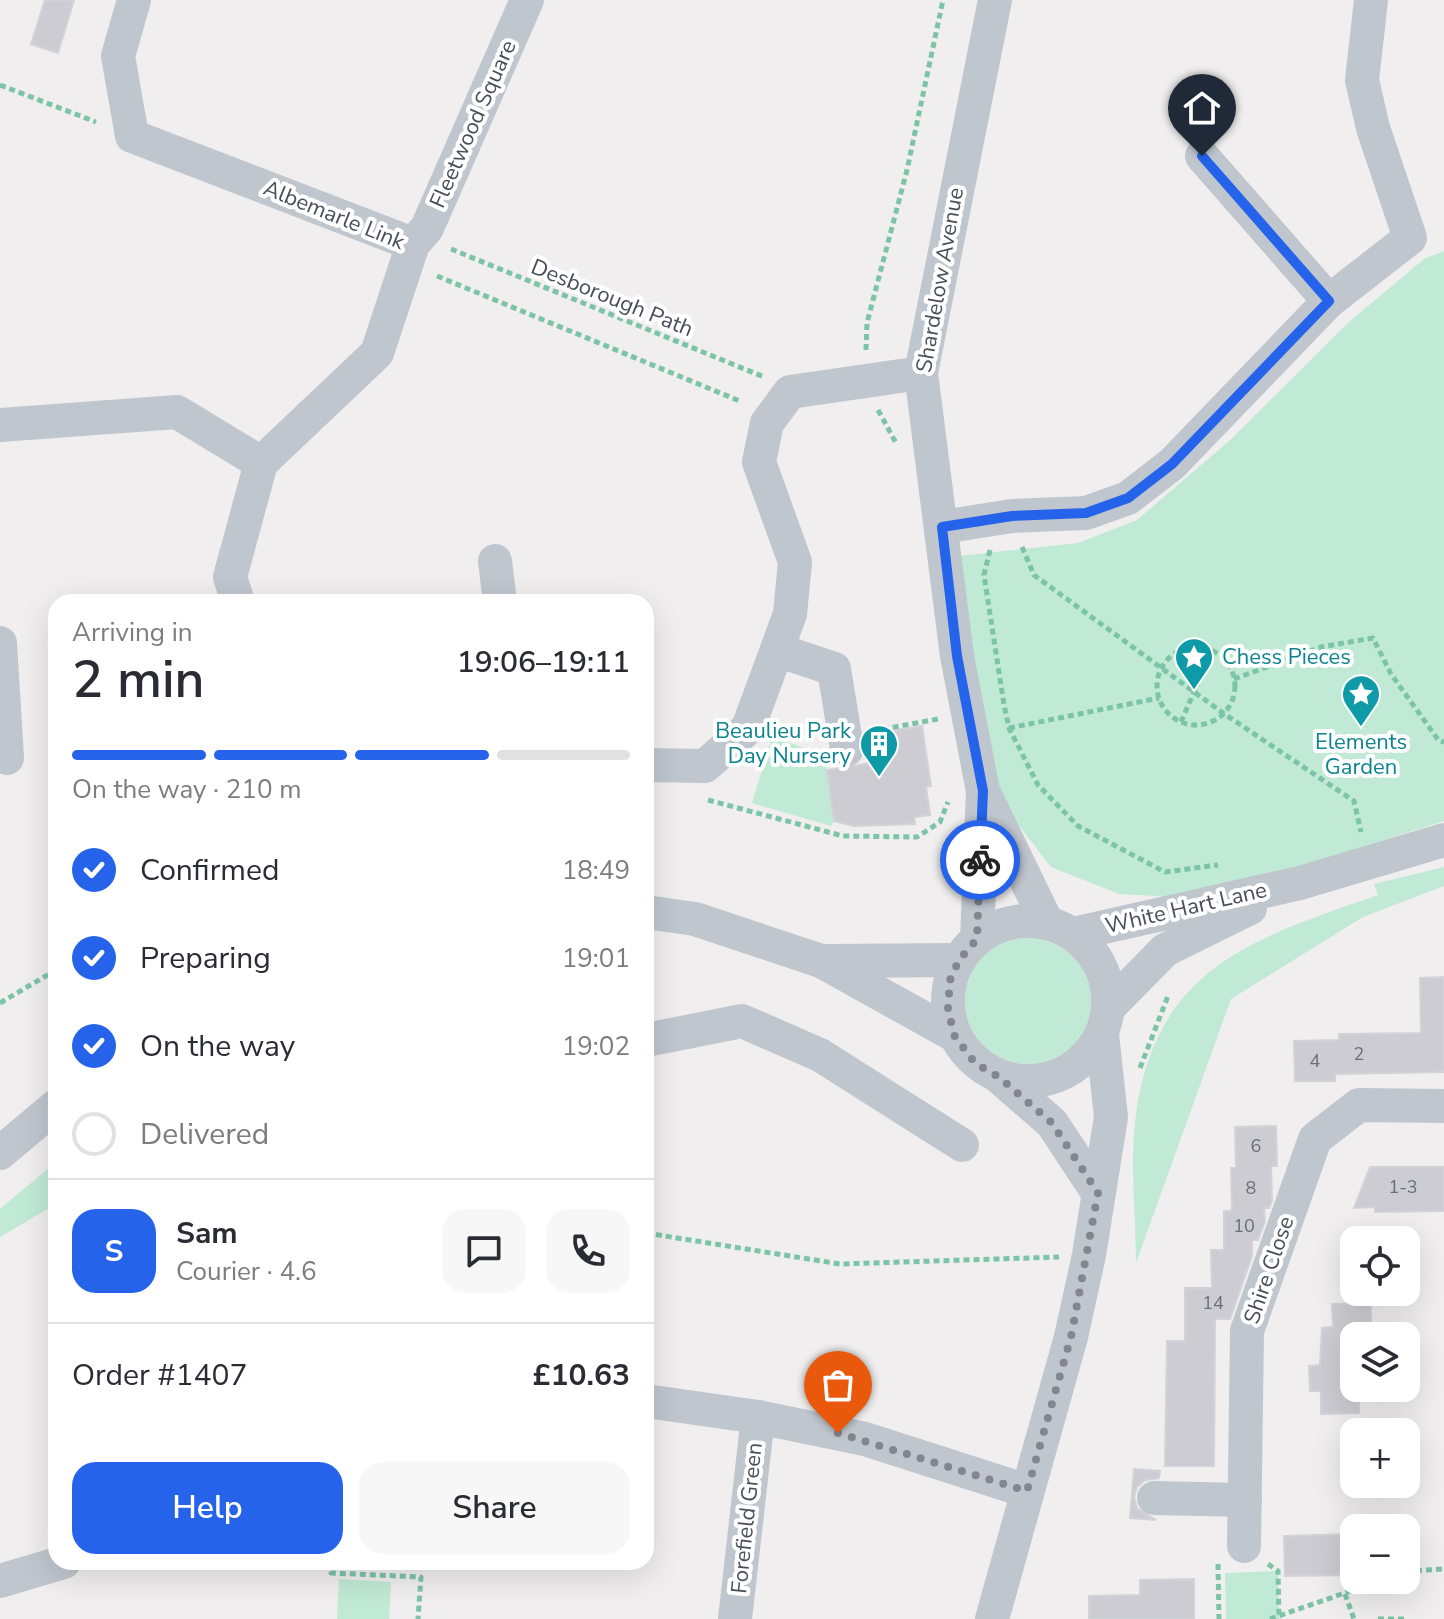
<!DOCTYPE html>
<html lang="en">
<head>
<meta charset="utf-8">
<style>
	:root { --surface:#fff; --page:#f7f7f7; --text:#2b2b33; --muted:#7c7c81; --line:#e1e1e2; --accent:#2563eb }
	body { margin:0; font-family:"Nunito Sans",sans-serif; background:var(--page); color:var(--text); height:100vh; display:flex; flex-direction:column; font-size:30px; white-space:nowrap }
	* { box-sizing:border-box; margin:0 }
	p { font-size:26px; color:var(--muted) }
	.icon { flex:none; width:44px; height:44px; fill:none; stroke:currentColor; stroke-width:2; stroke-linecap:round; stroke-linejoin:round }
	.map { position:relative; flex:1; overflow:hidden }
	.sheet { position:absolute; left:48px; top:594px; width:606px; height:976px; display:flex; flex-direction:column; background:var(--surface); border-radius:24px; box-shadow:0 8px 32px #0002 }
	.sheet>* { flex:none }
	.buttons { position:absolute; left:1340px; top:1226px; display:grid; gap:16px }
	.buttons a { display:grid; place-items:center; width:80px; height:80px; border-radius:16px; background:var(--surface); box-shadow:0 8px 32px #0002; font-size:40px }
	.pin { position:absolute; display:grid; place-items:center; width:68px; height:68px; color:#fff; margin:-82px -34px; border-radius:50% 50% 50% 0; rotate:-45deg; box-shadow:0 0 8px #0007 }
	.pin .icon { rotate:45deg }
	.courier { position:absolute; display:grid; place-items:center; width:80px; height:80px; margin:-40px; border:6px solid #2563eb; border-radius:50%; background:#fff; color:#222; box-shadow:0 2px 10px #0007 }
	.head em { font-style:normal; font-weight:600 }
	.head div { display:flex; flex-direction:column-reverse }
	.head { display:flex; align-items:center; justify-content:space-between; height:136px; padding:0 24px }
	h1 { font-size:52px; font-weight:600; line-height:60px }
	.bar { display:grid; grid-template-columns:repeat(4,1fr); gap:12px 8px; align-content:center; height:96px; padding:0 24px }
	.bar i { height:10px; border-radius:6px; background:var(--line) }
	.bar .active { background:var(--accent) }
	.bar p { grid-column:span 4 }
	.line { display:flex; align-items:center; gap:20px; padding:0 24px; border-top:2px solid var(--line) }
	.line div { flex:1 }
	.round { display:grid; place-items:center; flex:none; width:84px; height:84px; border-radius:24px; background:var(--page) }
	ol { padding:0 24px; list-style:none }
	li { display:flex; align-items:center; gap:24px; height:88px }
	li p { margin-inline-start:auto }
	li .icon { padding:8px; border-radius:50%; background:var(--accent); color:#fff; stroke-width:4 }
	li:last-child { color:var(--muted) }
	li i { width:44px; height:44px; border:4px solid var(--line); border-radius:50% }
	.action { display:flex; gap:16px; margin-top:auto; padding:16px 24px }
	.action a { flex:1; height:92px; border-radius:24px; background:var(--accent); color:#fff; font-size:32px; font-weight:600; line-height:92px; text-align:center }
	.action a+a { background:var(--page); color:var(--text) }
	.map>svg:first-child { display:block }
	.green { fill:#c0ead5 }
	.building { fill:#ccccd2; stroke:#d2d3d8; stroke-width:2 }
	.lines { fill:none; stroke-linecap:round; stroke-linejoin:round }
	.path { stroke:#7cc4a8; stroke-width:5; stroke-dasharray:6 4; stroke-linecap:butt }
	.minor { stroke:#c0c6ce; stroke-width:34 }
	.done { stroke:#83878d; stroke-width:8; stroke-dasharray:0 14.4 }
	.route { stroke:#2563eb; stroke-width:10 }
	.labels { text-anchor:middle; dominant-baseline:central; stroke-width:8; stroke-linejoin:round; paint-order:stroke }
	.number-label { font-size:18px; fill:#696e77 }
	.street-label { font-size:22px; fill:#484f59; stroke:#fff }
	.culture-label { font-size:22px; fill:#0d838f; stroke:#fff; text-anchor:start }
</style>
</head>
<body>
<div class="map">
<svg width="1444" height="1619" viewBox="0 0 1444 1619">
	<rect width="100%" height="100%" fill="#f0eeee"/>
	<g class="green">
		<path d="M1444,251V821L1306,865L1172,897L1119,894L1051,867L993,792L950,557L1078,543L1137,520L1229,441L1350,321L1424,259Z"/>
		<path d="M772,737L825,755L834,821L831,826L752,803Z"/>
		<path d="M1444,867V886L1363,917L1231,999L1136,1263C1136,1217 1130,1168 1135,1123C1152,969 1251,939 1378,895L1374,884Z"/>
		<circle cx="1028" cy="1001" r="63"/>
		<path d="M56,1162V1204L0,1237V1209Z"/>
		<path d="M1278,1571L1279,1619H1226L1225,1573Z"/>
		<path d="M339,1579L391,1582L389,1619H337Z"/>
	</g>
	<g class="building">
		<path d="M45,0H74L58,53L31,44Z"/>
		<path d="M922,726L931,786L926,787L930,815L914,817L915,824L854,826L834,821L827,770L871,763L868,739L878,737L877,733Z"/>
		<path d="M1444,977V1072L1335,1074V1081H1295L1294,1041L1339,1040V1034L1421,1033L1420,978Z"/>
		<path d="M1276,1126L1277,1166H1271L1272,1201L1269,1208H1264L1265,1221L1258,1240H1252V1256L1230,1319H1215L1214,1466H1165L1167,1341H1185V1288H1212L1211,1250H1224V1211H1232L1231,1168H1236L1235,1127Z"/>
		<path d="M1370,1167H1444V1211L1375,1212V1207L1354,1208Z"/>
		<path d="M1371,1303V1327L1354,1328V1389H1359V1413L1321,1414V1391H1310L1309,1366L1320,1365L1322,1328L1333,1327L1332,1304Z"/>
		<path d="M1134,1469L1160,1471L1159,1478L1145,1480L1137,1487L1134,1497L1137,1508L1156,1520L1130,1518Z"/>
		<path d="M1354,1534V1575L1285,1576L1284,1536Z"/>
		<path d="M1194,1579V1619H1089V1596L1140,1595V1580Z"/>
	</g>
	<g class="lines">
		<g class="path">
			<path d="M0,85L96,122"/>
			<path d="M451,249L764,377"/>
			<path d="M437,276L742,402"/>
			<path d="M866,350L867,323L907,170L943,0"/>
			<path d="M878,410L896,443"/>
			<path d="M1022,547L1034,575L1223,713L1354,801L1361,832"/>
			<path d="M990,550L984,575L1004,705L1009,728L1038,785L1078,826L1165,872L1218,865"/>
			<circle cx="1196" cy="686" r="39"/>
			<path d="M1234,679L1321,647L1373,638L1391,674L1439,741L1444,742"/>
			<path d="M1181,722L1212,650"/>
			<path d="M1009,728L1159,698"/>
			<path d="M873,731L938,719"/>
			<path d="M708,800L843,836L917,837L940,822L948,802"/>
			<path d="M0,1003L56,970"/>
			<path d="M1140,1068L1168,996"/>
			<path d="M646,1233L840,1264L1059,1257"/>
			<path d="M333,1562L331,1573L421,1577L418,1619"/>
			<path d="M1218,1564L1219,1619"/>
			<path d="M1268,1564L1278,1571L1279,1619"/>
			<path d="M1406,1571L1444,1569"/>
			<path d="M1345,1594L1354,1619"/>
			<path d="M1270,1619L1382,1580"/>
			<path d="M1378,1619H1407"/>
		</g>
		<g class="minor">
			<path d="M134,0L118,56L132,136L413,244L377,353L261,463L230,577L238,602"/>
			<path d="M1202,156L1329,301"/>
			<path d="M413,244L427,228L527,0"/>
			<path d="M0,425L177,412L261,463"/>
			<path d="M942,527L1012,516L1086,513L1128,498L1172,464L1329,301L1410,238L1373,128L1362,80L1371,0"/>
			<path d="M495,561L500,602"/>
			<path d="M0,643L7,758"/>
			<path d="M777,650L834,669L847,749"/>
			<path d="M646,765L705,766L748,728L790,614L795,562L759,462L767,423L790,392L921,373"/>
			<path d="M985,795L1047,923"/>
			<path d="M646,912L695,919L821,961L954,1035"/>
			<circle cx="1028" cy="1001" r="80"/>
			<path d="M1073,934L1300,883L1444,840"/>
			<path d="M977,939L983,791L957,656L921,373L995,0"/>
			<path d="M826,961L959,960"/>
			<path d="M1109,1007L1165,950L1250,908"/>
			<path d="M646,1040L742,1021L820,1055L962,1145"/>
			<path d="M999,1077L1052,1123L1098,1193"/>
			<path d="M0,1153L56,1106"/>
			<path d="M646,1401L758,1417L865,1439L1027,1491"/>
			<path d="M1154,1498L1245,1500"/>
			<path d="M1244,1546L1247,1331L1315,1139L1359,1105L1444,1106"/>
			<path d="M0,1581L64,1562"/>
			<path d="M735,1619L758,1417"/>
			<path d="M992,1619L1071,1337L1089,1255L1111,1117L1102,1034"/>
		</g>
	</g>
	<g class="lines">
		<path class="done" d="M838,1433L1027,1491L1071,1337L1098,1193L1052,1123L999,1077L975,1063L954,1035L948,1008L950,980L959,960L977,939L980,860"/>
		<path class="route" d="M980,860L983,791L957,656L942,527L1012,516L1086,513L1128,498L1172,464L1329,301L1202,156"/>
	</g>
	<defs>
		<g id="sight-pin" transform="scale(2)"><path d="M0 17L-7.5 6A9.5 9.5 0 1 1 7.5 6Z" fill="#0f9aa8" stroke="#fff"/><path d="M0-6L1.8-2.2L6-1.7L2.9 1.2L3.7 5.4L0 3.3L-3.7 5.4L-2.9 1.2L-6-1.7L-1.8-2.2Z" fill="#fff"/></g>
		<g id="building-pin" transform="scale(2)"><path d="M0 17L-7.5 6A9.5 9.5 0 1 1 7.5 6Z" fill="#0f9aa8" stroke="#fff"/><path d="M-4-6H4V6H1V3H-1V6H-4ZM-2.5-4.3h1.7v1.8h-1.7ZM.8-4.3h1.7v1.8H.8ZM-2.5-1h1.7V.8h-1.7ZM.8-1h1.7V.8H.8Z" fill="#fff"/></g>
	</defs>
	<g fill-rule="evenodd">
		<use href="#sight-pin" x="1194" y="657"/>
		<use href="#sight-pin" x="1361" y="694"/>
		<use href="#building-pin" x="879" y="744"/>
	</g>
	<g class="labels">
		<g class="number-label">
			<text x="1359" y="1054">2</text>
			<text x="1315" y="1061">4</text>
			<text x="1256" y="1146">6</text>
			<text x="1403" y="1187">1-3</text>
			<text x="1251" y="1188">8</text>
			<text x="1244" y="1226">10</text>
			<text x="1213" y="1303">14</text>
		</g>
		<g class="street-label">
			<text transform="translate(473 124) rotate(-66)">Fleetwood Square</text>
			<text transform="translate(334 215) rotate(22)">Albemarle Link</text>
			<text transform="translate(940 280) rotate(-80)">Shardelow Avenue</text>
			<text transform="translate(612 298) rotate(22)">Desborough Path</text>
			<text transform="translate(1186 908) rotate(-13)">White Hart Lane</text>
			<text transform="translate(1269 1270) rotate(-71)">Shire Close</text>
			<text transform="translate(747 1518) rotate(-84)">Forefield Green</text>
		</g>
		<g class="culture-label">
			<text x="1222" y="657">Chess Pieces</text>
			<text x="851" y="731" text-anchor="end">Beaulieu Park<tspan x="851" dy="25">Day Nursery</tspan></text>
			<text x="1361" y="742" text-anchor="middle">Elements<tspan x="1361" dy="25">Garden</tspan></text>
		</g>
	</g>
</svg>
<div class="buttons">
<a><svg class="icon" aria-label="locate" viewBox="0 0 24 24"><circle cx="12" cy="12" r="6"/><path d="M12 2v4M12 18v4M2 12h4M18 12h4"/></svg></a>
<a><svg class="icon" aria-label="layers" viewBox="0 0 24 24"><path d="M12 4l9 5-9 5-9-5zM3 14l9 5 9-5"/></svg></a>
<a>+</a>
<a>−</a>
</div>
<div class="pin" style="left:838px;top:1433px;background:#ea580c"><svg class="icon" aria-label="bag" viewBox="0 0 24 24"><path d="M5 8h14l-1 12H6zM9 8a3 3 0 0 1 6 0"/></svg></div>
<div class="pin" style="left:1202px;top:156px;background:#1f2937"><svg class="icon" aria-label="home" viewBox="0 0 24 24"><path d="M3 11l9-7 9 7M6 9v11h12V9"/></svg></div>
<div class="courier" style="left:980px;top:860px"><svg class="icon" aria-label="bike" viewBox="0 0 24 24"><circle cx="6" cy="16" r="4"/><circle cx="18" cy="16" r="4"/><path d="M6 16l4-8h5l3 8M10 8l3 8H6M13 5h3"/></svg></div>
<section class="sheet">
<div class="head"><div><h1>2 min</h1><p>Arriving in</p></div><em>19:06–19:11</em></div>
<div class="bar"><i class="active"></i><i class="active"></i><i class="active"></i><i></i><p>On the way · 210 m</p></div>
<ol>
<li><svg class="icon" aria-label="check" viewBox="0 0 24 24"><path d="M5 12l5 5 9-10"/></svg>Confirmed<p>18:49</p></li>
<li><svg class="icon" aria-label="check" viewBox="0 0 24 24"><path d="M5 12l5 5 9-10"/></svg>Preparing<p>19:01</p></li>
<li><svg class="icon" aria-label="check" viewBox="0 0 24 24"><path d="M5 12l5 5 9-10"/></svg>On the way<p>19:02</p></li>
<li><i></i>Delivered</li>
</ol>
<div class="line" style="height:144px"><b class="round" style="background:var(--accent);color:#fff">S</b><div><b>Sam</b><p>Courier · 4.6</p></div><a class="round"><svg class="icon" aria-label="chat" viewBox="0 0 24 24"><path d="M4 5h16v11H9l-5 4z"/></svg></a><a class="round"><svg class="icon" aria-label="phone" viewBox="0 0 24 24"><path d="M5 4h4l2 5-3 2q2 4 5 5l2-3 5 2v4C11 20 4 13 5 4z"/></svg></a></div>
<div class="line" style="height:104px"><div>Order #1407</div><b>£10.63</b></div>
<div class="action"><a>Help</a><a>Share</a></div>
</section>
</div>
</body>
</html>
